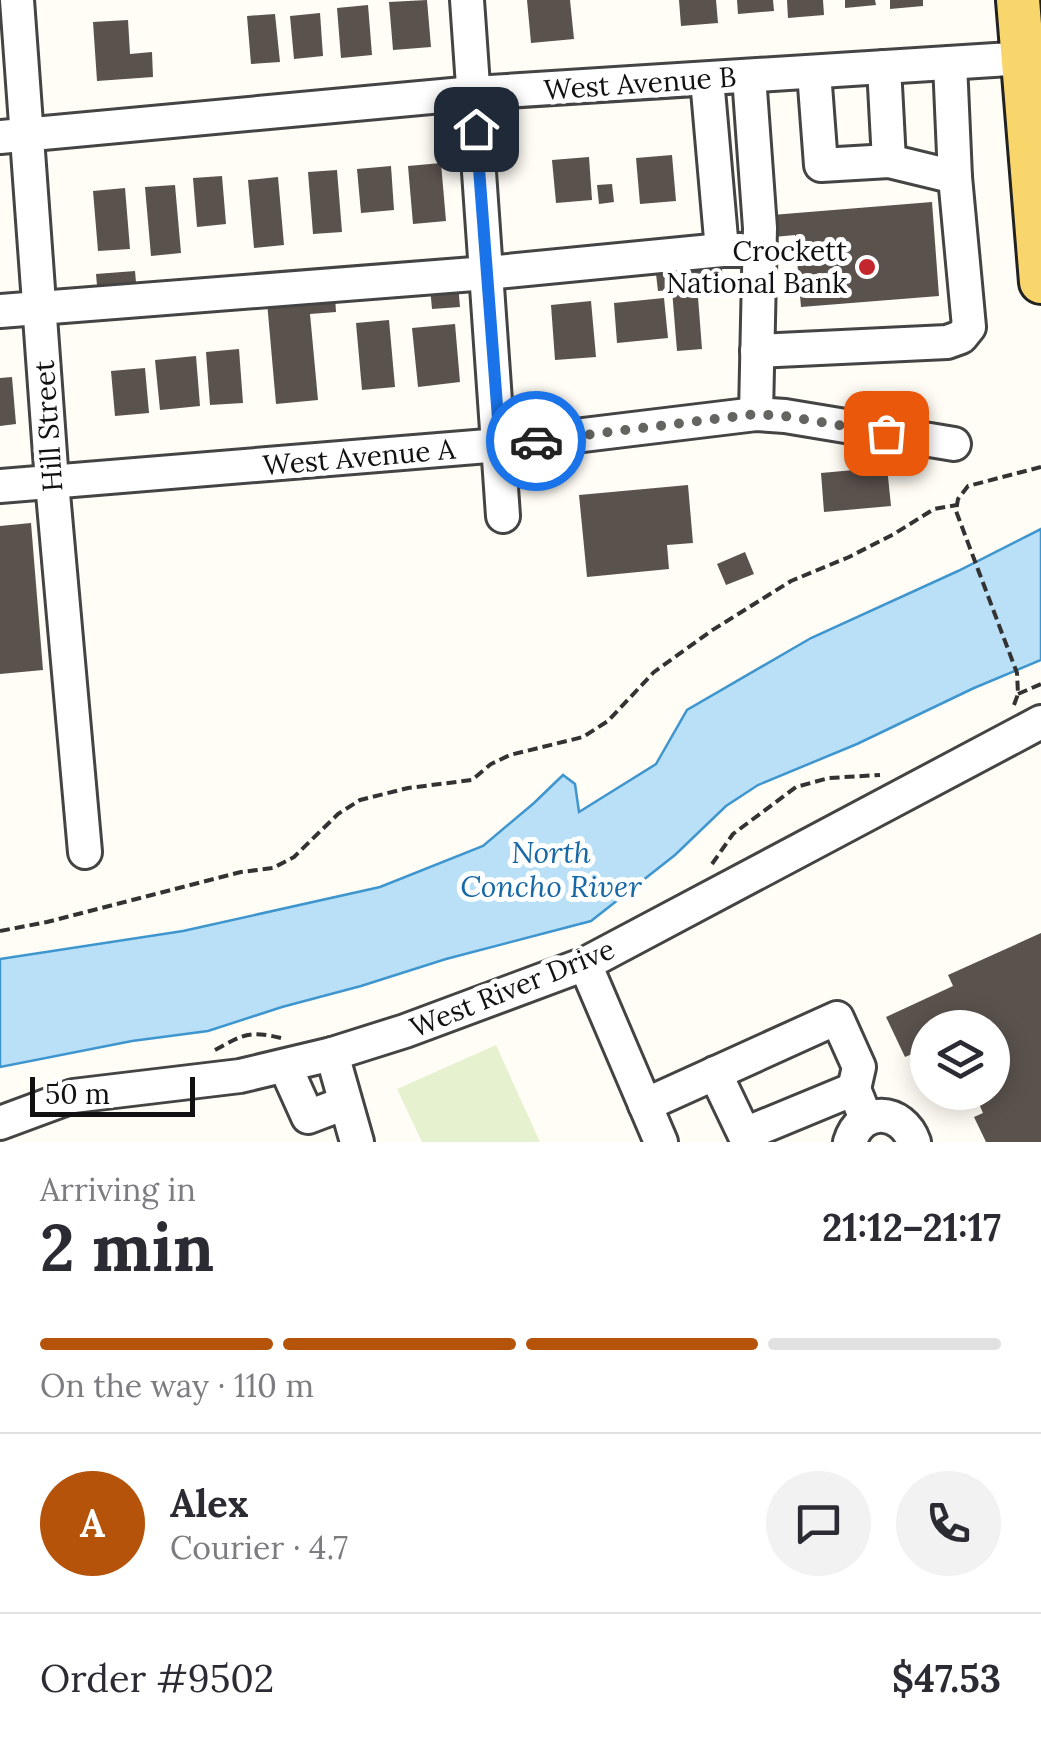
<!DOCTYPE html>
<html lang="en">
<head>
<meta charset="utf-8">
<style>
	:root { --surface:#fff; --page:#f2f2f3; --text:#2b2b33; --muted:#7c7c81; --line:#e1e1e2; --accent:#b45309 }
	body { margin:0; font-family:Lora,serif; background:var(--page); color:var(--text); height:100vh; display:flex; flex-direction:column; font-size:38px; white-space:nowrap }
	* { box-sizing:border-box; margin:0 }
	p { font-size:32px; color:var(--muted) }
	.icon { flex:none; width:55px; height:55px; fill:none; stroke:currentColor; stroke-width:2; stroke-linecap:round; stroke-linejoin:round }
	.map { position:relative; height:1142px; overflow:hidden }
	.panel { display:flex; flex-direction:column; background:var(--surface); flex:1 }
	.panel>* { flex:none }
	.tools { position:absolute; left:910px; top:1010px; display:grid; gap:20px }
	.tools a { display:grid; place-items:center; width:100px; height:100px; border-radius:50%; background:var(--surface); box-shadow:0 5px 25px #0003; font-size:50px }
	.scale { position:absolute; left:30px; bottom:25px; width:165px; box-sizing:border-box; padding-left:10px; border:5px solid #111; border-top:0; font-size:28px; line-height:35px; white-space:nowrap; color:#111; -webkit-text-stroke:8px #fff; paint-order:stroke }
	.pin { position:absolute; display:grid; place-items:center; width:85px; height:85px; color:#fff; margin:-42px; border-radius:20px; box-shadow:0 5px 15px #0006 }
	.courier { position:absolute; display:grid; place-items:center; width:100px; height:100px; margin:-50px; border:8px solid #1a73e8; border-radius:50%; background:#fff; color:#222; box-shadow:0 2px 12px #0007 }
	.headline em { font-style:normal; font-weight:700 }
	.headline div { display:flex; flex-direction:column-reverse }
	.headline { display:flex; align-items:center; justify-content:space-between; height:170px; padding:0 40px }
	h1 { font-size:65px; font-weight:700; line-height:75px }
	.bar { display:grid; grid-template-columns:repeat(4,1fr); gap:15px 10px; align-content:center; height:120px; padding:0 40px }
	.bar i { height:12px; border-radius:8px; background:var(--line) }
	.bar .current { background:var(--accent) }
	.bar p { grid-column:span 4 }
	.line { display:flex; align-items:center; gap:25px; padding:0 40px; border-top:2px solid var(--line) }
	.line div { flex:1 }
	.round { display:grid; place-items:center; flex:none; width:105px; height:105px; border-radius:52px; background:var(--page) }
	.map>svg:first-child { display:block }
	.pitch { fill:#e6f2cf }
	.water { fill:#b9e0f7; stroke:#3f96cf; stroke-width:2.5 }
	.building { fill:#5a524d }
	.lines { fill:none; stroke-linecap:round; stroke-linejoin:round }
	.minor-casing { stroke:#444; stroke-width:38 }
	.major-casing { stroke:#222; stroke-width:48 }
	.path { stroke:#333; stroke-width:4; stroke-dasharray:10 5; stroke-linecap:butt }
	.minor { stroke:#fff; stroke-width:32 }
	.major { stroke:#f9d66b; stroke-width:42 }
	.done { stroke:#646461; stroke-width:10; stroke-dasharray:0 18 }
	.route { stroke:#1a73e8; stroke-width:12 }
	.poi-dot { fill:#c4262e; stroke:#fff; stroke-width:4 }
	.labels { text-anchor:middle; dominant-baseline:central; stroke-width:10; stroke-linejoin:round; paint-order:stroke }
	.street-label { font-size:28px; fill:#111; stroke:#fff }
	.poi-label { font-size:28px; fill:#111; stroke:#fff; text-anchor:end }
	.water-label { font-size:30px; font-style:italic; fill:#1768a6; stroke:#fff }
</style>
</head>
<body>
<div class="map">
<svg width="1041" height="1142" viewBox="0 0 1041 1142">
	<rect width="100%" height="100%" fill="#fffdf5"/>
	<path class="pitch" d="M496,1045L540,1142H422L397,1089Z"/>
	<path class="water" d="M1041,529V660L974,688L857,744L758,785L726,806L675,855L591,921L446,959L361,986L282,1007L208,1031L132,1041L0,1067V959L183,931L380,887L483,846L534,803L563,775L575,784L579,812L656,764L687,710L811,638L958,571Z"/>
	<g class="building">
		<path d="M427,0L431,47L393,50L389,2Z"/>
		<path d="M527,0H570L574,39L531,43Z"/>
		<path d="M679,0H716L718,23L681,26Z"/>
		<path d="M737,0H773L774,11L738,14Z"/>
		<path d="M787,0H823L824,15L788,18Z"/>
		<path d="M845,0H875L876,5L845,8Z"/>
		<path d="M890,0H923V6L890,9Z"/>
		<path d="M368,5L372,55L341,58L337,8Z"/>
		<path d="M320,13L323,56L294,59L290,16Z"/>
		<path d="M275,14L280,62L251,64L247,16Z"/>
		<path d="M128,20L130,54L152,52L153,77L97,81L93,22Z"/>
		<path d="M672,155L676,201L640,204L636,158Z"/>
		<path d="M589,157L592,200L556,203L552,160Z"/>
		<path d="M441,163L446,221L413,224L408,166Z"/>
		<path d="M391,166L394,210L361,213L357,169Z"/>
		<path d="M337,170L342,232L313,234L308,172Z"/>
		<path d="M222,176L226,224L197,227L193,178Z"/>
		<path d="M278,177L284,245L254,248L248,180Z"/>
		<path d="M612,184L614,202L599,204L597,185Z"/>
		<path d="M175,185L181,253L151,256L145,187Z"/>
		<path d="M125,188L130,249L98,251L93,191Z"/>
		<path d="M932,202L939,296L801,307L795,235L774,237L772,215Z"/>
		<path d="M722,269L724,296L698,297L702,349L677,351L672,290L658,291L656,274Z"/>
		<path d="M135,271L137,294L98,297L96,274Z"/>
		<path d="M458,284L460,307L432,309L430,287Z"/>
		<path d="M335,296L336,312L310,314L318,400L276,404L267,302Z"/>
		<path d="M664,298L668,338L617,343L614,303Z"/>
		<path d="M591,301L596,357L555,360L551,305Z"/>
		<path d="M389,320L395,387L362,390L356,323Z"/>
		<path d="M455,324L460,382L418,387L412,328Z"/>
		<path d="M239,349L243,403L210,405L206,352Z"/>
		<path d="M196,356L200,406L160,410L155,360Z"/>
		<path d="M145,368L149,413L115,416L111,371Z"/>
		<path d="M12,377L16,424L0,426V378Z"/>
		<path d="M887,467L891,506L824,512L821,473Z"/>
		<path d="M688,485L693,543L667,545L669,569L587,577L579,495Z"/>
		<path d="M31,523L43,670L0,674V526Z"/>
		<path d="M745,552L754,574L726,585L717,564Z"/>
		<path d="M1041,933V1142H986L974,1117L983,1113L974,1092H992V1028H928V1075L917,1052L905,1057L886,1017L953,986L948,975Z"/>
		<path d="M935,1092H972L942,1106Z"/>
	</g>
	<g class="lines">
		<g class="minor-casing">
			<g id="minor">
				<path d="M17,0L52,482L85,852"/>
				<path d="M467,0L503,516"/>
				<path d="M884,67L889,161"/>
				<path d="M814,72L821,165L889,161L955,177L950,63"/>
				<path d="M749,76L760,228L756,414"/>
				<path d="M707,79L722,250H740"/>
				<path d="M0,137L474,93L1041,57"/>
				<path d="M0,311L487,273L722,250"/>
				<path d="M757,351L947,342L961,337L969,327L955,177"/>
				<path d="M0,486L500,445L756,414L785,416L954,444"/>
				<path d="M585,964L661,1142"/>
				<path d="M332,1054L357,1142"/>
				<path d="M285,1066L308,1117L345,1103"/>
				<path d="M715,1073L748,1142"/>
				<path d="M645,1105L837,1018L859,1067L854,1089"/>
				<path d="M0,1123L73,1096L240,1076L332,1054L405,1031L585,964L1041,722"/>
				<path d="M745,1134L854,1089L866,1119"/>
				<path d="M850,1142C861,1106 902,1108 914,1142"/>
			</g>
		</g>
		<g class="major-casing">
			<path id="major" d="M1018,0L1041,282"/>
		</g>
		<g class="path">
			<path d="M1018,694L1041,684"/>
			<path d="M1014,705L1018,694L1017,673L956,511L958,499L968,486L1041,467"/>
			<path d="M712,864L733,834L796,787L829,778L880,775"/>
			<path d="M0,931L47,922L241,872L273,868L294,857L338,814L360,800L408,788L472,780L491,764L510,755L583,737L608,721L654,672L711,631L791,581L849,557L894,534L934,509L957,505"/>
			<path d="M215,1050C243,1035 248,1030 281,1038"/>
		</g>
		<use href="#minor" class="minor"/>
		<use href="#major" class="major"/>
	</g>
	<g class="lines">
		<path class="done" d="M536,441L756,414L784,416L886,433"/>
		<path class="route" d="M476,129L500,445L536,441"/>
	</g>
	<circle class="poi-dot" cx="867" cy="267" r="10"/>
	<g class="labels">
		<g class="street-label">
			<text transform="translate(640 83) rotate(-4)">West Avenue B</text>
			<text transform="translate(48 426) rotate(-94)">Hill Street</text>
			<text transform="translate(359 457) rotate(-5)">West Avenue A</text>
			<text transform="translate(512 988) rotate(-22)">West River Drive</text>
		</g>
		<g class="poi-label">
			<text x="847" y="251">Crockett<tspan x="847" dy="32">National Bank</tspan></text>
		</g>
		<g class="water-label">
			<text x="551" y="852">North<tspan x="551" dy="34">Concho River</tspan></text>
		</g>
	</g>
</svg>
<div class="tools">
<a><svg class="icon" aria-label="layers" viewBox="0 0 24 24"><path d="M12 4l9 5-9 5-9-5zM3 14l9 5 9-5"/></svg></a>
</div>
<div class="scale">50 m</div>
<div class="pin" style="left:886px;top:433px;background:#ea580c"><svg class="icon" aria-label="bag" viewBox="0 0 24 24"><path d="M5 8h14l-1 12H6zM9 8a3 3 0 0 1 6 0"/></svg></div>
<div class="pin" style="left:476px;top:129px;background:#1f2937"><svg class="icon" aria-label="home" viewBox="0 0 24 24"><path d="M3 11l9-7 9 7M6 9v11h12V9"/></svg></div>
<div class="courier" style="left:536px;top:441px"><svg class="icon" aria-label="car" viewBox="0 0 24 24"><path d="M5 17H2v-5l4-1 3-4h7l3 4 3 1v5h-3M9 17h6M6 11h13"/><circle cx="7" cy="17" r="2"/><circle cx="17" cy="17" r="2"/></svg></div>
</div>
<section class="panel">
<div class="headline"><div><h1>2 min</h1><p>Arriving in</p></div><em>21:12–21:17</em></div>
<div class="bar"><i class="current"></i><i class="current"></i><i class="current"></i><i></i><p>On the way · 110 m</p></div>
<div class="line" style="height:180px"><b class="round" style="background:var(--accent);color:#fff">A</b><div><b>Alex</b><p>Courier · 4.7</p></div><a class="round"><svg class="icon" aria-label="chat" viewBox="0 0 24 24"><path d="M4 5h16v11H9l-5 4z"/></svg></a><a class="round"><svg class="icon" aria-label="phone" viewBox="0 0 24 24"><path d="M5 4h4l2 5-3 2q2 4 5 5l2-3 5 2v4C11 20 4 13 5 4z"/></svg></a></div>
<div class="line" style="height:130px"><div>Order #9502</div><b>$47.53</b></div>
</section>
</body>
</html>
